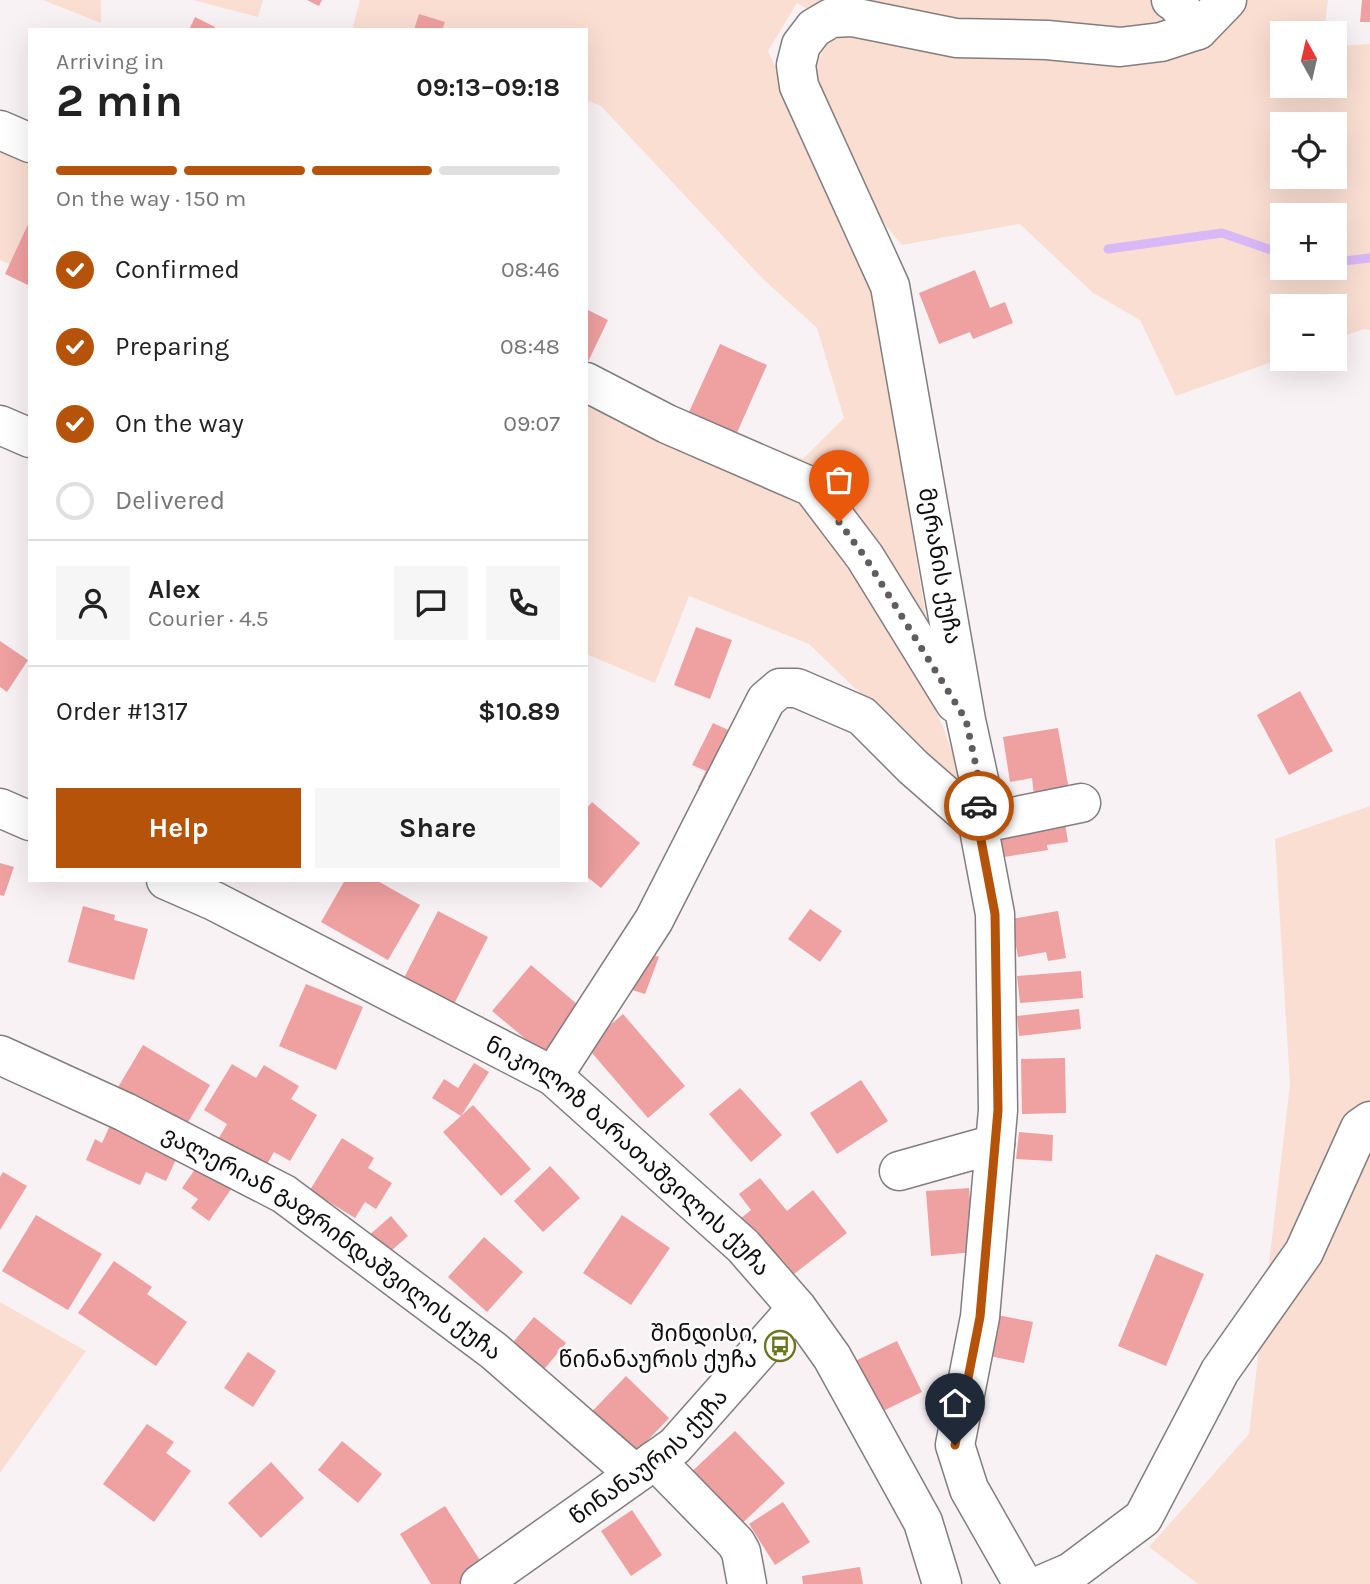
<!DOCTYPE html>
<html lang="en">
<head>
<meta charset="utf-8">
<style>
	:root { --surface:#fff; --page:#f6f6f6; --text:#222; --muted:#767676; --line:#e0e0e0; --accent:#b45309 }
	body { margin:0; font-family:Karla,"Noto Sans Georgian",sans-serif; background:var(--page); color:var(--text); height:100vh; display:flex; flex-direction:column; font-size:26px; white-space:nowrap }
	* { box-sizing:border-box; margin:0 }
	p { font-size:23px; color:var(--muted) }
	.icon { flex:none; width:38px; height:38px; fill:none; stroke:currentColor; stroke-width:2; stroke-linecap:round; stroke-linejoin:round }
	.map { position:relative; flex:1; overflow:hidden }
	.details { position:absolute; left:28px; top:28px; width:560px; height:854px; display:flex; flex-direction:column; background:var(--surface); border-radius:0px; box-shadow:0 7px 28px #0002 }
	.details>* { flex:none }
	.needle { width:46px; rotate:352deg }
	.controls { position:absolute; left:1270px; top:21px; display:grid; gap:14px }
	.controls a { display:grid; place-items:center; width:77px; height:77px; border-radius:0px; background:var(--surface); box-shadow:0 7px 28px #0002; font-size:35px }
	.pin { position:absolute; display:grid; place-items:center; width:60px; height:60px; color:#fff; margin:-72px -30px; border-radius:50% 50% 50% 0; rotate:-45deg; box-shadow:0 0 7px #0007 }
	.pin .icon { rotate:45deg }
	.courier { position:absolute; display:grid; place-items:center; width:70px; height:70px; margin:-35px; border:5px solid #b45309; border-radius:50%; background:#fff; color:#222; box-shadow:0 2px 9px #0007 }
	.overview em { font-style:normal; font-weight:700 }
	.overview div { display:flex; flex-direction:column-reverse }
	.overview { display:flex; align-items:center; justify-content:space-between; height:119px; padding:0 28px }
	h1 { font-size:46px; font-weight:700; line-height:52px }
	.bar { display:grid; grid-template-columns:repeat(4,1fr); gap:10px 7px; align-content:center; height:84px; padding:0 28px }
	.bar i { height:9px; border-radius:5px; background:var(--line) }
	.bar .selected { background:var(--accent) }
	.bar p { grid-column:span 4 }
	.line { display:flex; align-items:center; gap:18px; padding:0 28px; border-top:2px solid var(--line) }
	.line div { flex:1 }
	.round { display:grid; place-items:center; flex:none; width:74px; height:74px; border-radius:0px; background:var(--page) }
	ol { padding:0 28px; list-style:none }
	li { display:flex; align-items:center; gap:21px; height:77px }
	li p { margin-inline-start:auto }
	li .icon { padding:7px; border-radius:50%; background:var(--accent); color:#fff; stroke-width:4 }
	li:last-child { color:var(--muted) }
	li i { width:38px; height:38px; border:4px solid var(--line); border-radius:50% }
	.button { display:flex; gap:14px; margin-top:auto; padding:14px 28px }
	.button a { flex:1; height:80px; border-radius:0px; background:var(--accent); color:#fff; font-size:28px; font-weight:700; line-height:80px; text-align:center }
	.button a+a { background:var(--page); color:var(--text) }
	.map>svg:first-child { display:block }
	.green { fill:#faded2; fill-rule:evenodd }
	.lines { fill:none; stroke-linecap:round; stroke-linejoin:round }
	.stream { stroke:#d9b8f8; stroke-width:9 }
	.building { fill:#efa0a0 }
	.minor-casing { stroke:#837d7f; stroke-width:41 }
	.minor { stroke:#fff; stroke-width:38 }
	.done { stroke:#615d5e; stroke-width:7; stroke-dasharray:0 12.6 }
	.route { stroke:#b45309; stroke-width:9 }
	.labels { text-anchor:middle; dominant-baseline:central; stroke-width:5; stroke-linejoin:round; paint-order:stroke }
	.street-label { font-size:23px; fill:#0f0d0d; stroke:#fff }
	.poi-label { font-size:23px; fill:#0f0d0d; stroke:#fff; text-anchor:end }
</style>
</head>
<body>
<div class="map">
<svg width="1370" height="1584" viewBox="0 0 1370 1584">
	<rect width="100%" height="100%" fill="#f9f2f5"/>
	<g class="green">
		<path d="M43,0H101V23Z"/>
		<path d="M193,0H263L258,17Z"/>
		<path d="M360,0H1328L1324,33H1283V86H1335V46L1370,44V330L1364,329L1335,339V306H1283V358L1176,396L1140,320L1093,293L1020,224L902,245L881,220L810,77L829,40L850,32L797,3L768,51L870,272L928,631L908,649L943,727L968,797L809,644L689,596L655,683L586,654V366L670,409L803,459L844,418L817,328L761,277L601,106L586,100V30H352ZM1283,124H1335V177H1283ZM1283,215H1335V268H1283Z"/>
		<path d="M0,149L30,162V273L0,260Z"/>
		<path d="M1370,806V1584H1198L1149,1547L1249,1434L1290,1084L1275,839Z"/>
		<path d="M0,1302L86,1351L0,1473Z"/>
	</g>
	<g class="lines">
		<g class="stream">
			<path d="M1108,249L1222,233L1283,254"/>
			<path d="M1335,262L1370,258"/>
		</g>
	</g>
	<g class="building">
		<path d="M307,0H322L319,6Z"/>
		<path d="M1362,0H1370V22H1360Z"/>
		<path d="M419,14L445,22L442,30H414Z"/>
		<path d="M195,17L215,27L214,30H189Z"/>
		<path d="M30,220V286L5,274Z"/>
		<path d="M975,270L990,308L1005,302L1013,323L973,339L970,332L939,344L919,293Z"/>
		<path d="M586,309L608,320L586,366Z"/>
		<path d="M720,344L767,365L732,444L684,423Z"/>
		<path d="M696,627L732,640L710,699L674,685Z"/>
		<path d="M0,641L28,660L7,692L0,687Z"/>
		<path d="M1300,691L1333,751L1289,775L1257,715Z"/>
		<path d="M713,723L735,733L707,792L698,787L706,771L692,765Z"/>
		<path d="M1058,728L1069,790L1034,795L1032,778L1010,782L1003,737Z"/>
		<path d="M592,802L640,843L601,888L586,876V809Z"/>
		<path d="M1064,816L1068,842L1047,845L1048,850L998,858L993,828Z"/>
		<path d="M0,863L14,867L4,896L0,895Z"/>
		<path d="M345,880H376L420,905L388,960L321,922Z"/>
		<path d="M83,906L115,915L114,920L148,929L134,980L68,962Z"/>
		<path d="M810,909L842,931L820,962L788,939Z"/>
		<path d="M438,911L488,937L454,1004L404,978Z"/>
		<path d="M1058,911L1066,958L1048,961L1046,952L1018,957L1011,919Z"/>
		<path d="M644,951L659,957L645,994L629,989Z"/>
		<path d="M531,965L584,1010L545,1055L492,1011Z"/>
		<path d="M1081,971L1083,998L1020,1003L1017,976Z"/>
		<path d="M306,984L363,1007L336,1070L279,1046Z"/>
		<path d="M1079,1009L1081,1029L1019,1036L1017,1016Z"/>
		<path d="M623,1014L685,1086L648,1118L586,1046Z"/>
		<path d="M143,1045L210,1085L184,1129L117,1089Z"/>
		<path d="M1065,1058L1066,1113L1022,1114L1021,1059Z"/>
		<path d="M474,1063L489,1072L461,1116L473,1105L531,1169L501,1196L443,1132L461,1116L432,1098L444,1079L458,1088Z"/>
		<path d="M232,1064L256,1078L264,1065L299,1086L291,1099L317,1115L290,1161L274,1152L263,1171L216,1143L227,1124L204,1110Z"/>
		<path d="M861,1080L888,1121L837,1154L810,1113Z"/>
		<path d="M740,1088L782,1135L751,1162L709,1114Z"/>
		<path d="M112,1121L180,1151L166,1181L146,1172L140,1185L86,1160L95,1139L102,1143Z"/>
		<path d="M1019,1132L1053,1135L1052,1161L1016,1159Z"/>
		<path d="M342,1138L374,1158L368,1168L392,1183L376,1209L365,1202L355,1218L310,1190Z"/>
		<path d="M200,1162L234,1185L209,1221L191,1208L198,1199L182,1188Z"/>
		<path d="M550,1166L580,1198L543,1232L514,1201Z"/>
		<path d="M3,1172L27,1186L0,1230V1177Z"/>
		<path d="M760,1178L787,1211L813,1190L847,1233L794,1274L781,1258L769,1267L735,1223L751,1210L739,1194Z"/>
		<path d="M969,1188L974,1252L931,1256L926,1191Z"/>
		<path d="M36,1215L102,1254L68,1310L2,1271Z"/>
		<path d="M622,1215L670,1248L631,1305L583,1273Z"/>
		<path d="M391,1216L408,1236L384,1257L367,1237Z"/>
		<path d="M484,1237L523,1272L487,1312L448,1277Z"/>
		<path d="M1156,1254L1204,1274L1166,1366L1118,1346Z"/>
		<path d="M114,1261L152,1287L147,1294L187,1322L156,1366L78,1313Z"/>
		<path d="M997,1315L1033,1322L1024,1363L989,1356Z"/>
		<path d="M534,1317L566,1343L541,1373L509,1347Z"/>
		<path d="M897,1341L922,1392L881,1412L855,1361Z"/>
		<path d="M248,1352L276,1371L253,1407L224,1388Z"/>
		<path d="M626,1376L669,1418L625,1464L581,1423Z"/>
		<path d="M147,1424L174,1442L166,1453L191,1471L154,1522L103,1484Z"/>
		<path d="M735,1431L785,1483L733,1532L684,1479Z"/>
		<path d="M342,1441L382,1474L358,1503L318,1470Z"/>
		<path d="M271,1462L304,1498L261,1538L228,1503Z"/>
		<path d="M783,1502L810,1542L775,1565L749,1524Z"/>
		<path d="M445,1506L485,1568L459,1584H431L400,1534Z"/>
		<path d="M632,1510L662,1555L631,1576L601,1531Z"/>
		<path d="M860,1567L863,1584H803L802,1576Z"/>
	</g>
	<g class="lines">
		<g class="minor-casing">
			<g id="minor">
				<path d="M1171,0L1176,3L1198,30"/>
				<path d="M0,130L30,143"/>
				<path d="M586,382L667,424L812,487L865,557L955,703"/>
				<path d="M0,425L30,438"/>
				<path d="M0,808L30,821"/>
				<path id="s1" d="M166,880L214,901L553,1076L743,1246L797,1308L832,1357L923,1522L942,1584"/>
				<path id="s2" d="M0,1055L125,1112L284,1194L494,1351L635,1474"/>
				<path d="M553,1076L654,920L766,700L780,688H797L862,716L913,767L978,824L1081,803"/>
				<path d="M899,1171L995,1144"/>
				<path d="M655,1460L736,1543L741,1552L747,1584"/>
				<path id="s3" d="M480,1584L675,1446L797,1308"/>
				<path d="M1023,1584L969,1489L955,1445L980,1317L998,1110L995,914L978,824L981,789L966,720L890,286L799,86L796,65L801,45L814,28L831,18L852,17L956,38L1047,40L1120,47L1161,42L1198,30L1227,0"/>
				<path d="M1043,1584L1071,1572L1143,1518L1220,1371L1304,1252L1360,1128L1370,1121"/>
			</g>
		</g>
		<use href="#minor" class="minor"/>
	</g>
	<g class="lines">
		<path class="done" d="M839,522L865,557L966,720L981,789L979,806"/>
		<path class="route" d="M955,1445L980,1317L998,1110L995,914L978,824L979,806"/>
	</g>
	<defs>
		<g id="bus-ring" transform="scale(1.575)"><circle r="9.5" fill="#fff" stroke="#6c751e" stroke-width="1.5"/><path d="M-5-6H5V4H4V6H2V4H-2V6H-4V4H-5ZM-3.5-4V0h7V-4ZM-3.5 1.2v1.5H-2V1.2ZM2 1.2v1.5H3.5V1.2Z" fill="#6c751e"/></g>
	</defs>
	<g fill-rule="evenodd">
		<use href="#bus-ring" x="780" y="1346"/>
	</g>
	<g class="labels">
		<g class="street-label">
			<text transform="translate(940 566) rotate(80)">მერანის ქუჩა</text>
			<text stroke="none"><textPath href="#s1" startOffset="542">ნიკოლოზ ბარათაშვილის ქუჩა</textPath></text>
			<text stroke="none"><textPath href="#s2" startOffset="383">ვალერიან გაფრინდაშვილის ქუჩა</textPath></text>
			<text stroke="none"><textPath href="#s3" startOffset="212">წინანაურის ქუჩა</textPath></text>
		</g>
		<g class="poi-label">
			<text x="757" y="1333">შინდისი,<tspan x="757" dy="26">წინანაურის ქუჩა</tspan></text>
		</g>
	</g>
</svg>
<div class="controls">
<a><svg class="needle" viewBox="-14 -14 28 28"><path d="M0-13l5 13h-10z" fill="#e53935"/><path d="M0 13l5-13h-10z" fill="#767676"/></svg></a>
<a><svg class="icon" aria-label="locate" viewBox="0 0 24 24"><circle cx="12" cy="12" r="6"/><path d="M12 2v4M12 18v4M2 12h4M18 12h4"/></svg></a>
<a>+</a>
<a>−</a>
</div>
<div class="pin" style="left:839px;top:522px;background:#ea580c"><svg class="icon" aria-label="bag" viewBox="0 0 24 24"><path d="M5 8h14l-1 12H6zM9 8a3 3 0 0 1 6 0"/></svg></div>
<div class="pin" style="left:955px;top:1445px;background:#1f2937"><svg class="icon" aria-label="home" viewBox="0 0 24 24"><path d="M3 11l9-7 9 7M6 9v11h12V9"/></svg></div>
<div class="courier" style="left:979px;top:806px"><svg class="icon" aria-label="car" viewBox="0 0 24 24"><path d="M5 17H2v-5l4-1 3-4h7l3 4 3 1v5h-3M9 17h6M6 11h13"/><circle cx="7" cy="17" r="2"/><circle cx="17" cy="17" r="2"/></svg></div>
<section class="details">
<div class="overview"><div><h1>2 min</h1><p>Arriving in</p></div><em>09:13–09:18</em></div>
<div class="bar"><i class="selected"></i><i class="selected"></i><i class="selected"></i><i></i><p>On the way · 150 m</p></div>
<ol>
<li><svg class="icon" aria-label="check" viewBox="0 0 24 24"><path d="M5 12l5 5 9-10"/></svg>Confirmed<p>08:46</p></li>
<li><svg class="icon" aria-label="check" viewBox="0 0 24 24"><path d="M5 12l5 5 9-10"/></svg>Preparing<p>08:48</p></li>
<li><svg class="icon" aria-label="check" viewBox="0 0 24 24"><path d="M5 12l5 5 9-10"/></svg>On the way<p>09:07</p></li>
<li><i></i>Delivered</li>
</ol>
<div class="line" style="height:126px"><a class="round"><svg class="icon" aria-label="person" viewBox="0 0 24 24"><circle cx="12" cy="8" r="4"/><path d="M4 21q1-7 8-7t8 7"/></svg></a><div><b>Alex</b><p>Courier · 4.5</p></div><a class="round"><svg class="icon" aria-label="chat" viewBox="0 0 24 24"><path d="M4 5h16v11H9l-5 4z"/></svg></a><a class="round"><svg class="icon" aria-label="phone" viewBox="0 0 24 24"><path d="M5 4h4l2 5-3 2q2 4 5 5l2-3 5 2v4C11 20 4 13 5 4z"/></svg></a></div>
<div class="line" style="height:91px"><div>Order #1317</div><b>$10.89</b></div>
<div class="button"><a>Help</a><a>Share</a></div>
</section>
</div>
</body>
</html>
